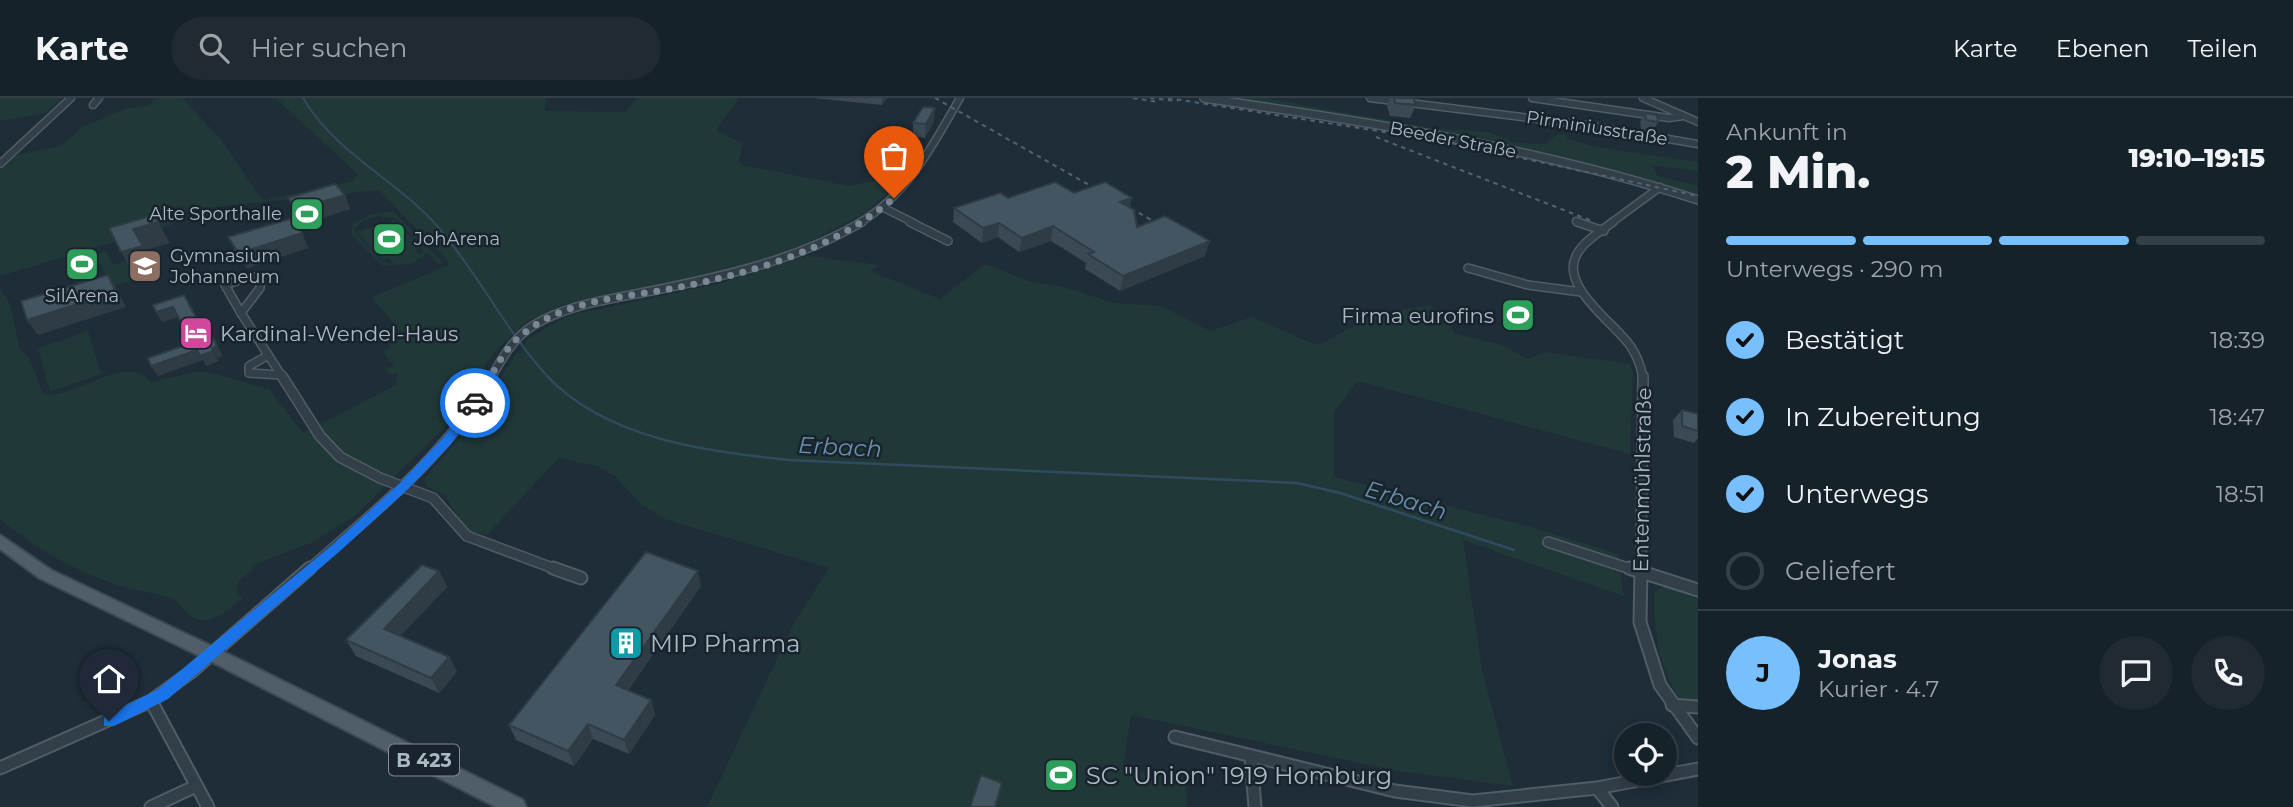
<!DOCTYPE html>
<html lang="de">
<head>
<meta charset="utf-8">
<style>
	:root { --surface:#16222a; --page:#1f2a32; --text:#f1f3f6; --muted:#9ea4a8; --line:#353f47; --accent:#78bffe }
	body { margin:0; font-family:Montserrat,sans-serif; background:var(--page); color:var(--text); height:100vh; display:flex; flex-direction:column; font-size:26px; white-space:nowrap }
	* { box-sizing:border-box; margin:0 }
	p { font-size:23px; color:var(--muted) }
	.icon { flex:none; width:38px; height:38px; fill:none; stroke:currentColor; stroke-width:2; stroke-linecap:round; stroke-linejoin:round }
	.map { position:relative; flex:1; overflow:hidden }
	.sheet { display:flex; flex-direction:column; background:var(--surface); width:595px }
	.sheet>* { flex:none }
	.fabs { position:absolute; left:1614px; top:625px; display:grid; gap:14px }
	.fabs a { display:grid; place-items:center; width:63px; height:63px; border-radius:50%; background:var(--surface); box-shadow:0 4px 18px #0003,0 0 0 2px var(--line); font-size:35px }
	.pin { position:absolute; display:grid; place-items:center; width:60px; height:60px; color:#fff; margin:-72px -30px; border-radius:50% 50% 50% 0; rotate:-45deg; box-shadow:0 0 7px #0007 }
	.pin .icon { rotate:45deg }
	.courier { position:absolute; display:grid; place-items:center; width:70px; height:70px; margin:-35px; border:5px solid #1a73e8; border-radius:50%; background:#fff; color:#222; box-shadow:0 2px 9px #0007 }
	.summary em { font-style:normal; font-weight:800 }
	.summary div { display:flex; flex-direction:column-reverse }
	.summary { display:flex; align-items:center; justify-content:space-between; height:119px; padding:0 28px }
	h1 { font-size:46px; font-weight:800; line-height:52px }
	.bar { display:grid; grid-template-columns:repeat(4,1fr); gap:10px 7px; align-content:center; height:84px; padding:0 28px }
	.bar i { height:9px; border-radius:5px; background:var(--line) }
	.bar .selected { background:var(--accent) }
	.bar p { grid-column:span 4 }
	.line { display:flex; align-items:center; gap:18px; padding:0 28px; border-top:2px solid var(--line) }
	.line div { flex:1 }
	.round { display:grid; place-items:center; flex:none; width:74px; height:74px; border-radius:37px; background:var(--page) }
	ol { padding:0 28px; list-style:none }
	li { display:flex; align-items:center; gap:21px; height:77px }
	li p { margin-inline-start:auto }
	li .icon { padding:7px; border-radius:50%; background:var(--accent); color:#111; stroke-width:4 }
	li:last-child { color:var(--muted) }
	li i { width:38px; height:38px; border:4px solid var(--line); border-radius:50% }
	header { display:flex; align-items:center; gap:42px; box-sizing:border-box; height:98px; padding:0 35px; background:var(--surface); border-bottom:2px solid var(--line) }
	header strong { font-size:33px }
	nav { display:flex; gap:38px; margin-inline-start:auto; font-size:24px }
	.search { width:490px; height:63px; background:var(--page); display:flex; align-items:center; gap:18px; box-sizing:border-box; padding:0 24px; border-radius:38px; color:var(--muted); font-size:26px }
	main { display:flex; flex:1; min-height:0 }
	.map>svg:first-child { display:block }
	.green { fill:#203938; fill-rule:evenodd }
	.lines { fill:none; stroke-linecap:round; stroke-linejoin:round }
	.stream-far1 { stroke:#304b60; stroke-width:2 }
	.stream { stroke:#304b60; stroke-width:2.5 }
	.minor-far3-casing { stroke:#505c66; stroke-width:9 }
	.minor-far2-casing { stroke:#505c66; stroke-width:10 }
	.minor-far1-casing { stroke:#505c66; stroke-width:12 }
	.minor-casing { stroke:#505c66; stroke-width:15 }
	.tertiary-casing { stroke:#505c66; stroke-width:10 }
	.primary-casing { stroke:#3c4752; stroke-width:4 }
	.minor-far3 { stroke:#323e48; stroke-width:6 }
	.minor-far2 { stroke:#323e48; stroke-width:7 }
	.minor-far1 { stroke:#323e48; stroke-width:9 }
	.minor { stroke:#323e48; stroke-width:11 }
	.tertiary { stroke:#323e48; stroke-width:7 }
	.primary { fill:#505e69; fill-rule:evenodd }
	.rail { stroke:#546370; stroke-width:2; stroke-dasharray:4.5 4.5; stroke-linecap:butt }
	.wall { fill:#3a4954 }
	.shaded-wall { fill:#303c45 }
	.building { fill:#445562; stroke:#303c45; stroke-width:2 }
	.route { fill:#1a73e8 }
	.done { stroke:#7a8894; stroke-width:7; stroke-dasharray:0 12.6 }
	.labels { text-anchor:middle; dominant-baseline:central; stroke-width:5; stroke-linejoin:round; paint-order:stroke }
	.far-street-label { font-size:18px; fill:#acb9c5; stroke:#18232d }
	.far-poi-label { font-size:18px; fill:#acb9c5; stroke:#18232d; text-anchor:start }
	.shield { fill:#18232d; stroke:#808c97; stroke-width:2 }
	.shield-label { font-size:19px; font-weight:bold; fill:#acb9c5 }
	.poi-label { font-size:21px; fill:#acb9c5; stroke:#18232d; text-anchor:end }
	.street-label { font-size:21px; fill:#acb9c5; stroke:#18232d }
	.water-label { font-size:23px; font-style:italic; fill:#6a8fab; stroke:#18232d }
	.near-poi-label { font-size:24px; fill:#acb9c5; stroke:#18232d; text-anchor:start }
</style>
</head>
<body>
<header>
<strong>Karte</strong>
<div class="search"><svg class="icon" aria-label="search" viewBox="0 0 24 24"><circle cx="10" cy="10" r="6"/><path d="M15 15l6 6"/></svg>Hier suchen</div>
<nav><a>Karte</a><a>Ebenen</a><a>Teilen</a></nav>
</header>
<main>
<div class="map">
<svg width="1698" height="709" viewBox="0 0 1698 709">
	<rect width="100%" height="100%" fill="#1e2d38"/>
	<g class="green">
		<path d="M0,0H62L45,15L0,23Z"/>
		<path d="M157,0H182L220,40L260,99L265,102L352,83L358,77L276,0H546L545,13L625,14L637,0H739L716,32L743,46L739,63L743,67L849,88L882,81L899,85L865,115L796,151L715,176L564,206L528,223L495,253L446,328L356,417L311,445L260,464L238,484L236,492L243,500C231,509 216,524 201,522C186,520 182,505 171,500C161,496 136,493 123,489C77,474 37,452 0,421V190L10,206L20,252L30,261L43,296C75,303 124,253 151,284L195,274H208L269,291L303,335L396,287L397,275L390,277L385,272L394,268L382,253L391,250L388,246L405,239L372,199L449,167L448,163L378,92L177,113L173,114L174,125L171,127L0,178V72L16,57L60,48L83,29L125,11L147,8Z"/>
		<path d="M1221,0H1265L1430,30L1489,34L1514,44L1534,46H1546L1558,36H1565L1568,41L1595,49L1698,64V73L1651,67L1658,78L1698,88V98C1544,49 1381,28 1221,0Z"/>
		<path d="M393,113L443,165L439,166L428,155L411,166L383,168L351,136L353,126L369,117ZM379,118L396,121L422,148V157L414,152L421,149L394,122L356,134L382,162L389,160L395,167L381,163L355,134L354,131L363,122Z"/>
		<path d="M106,153L113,167L127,162L137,181L112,189L95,157Z"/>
		<path d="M807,158L880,167L870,173L940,201L985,166L1031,184L1060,188L1114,205L1161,208L1210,233L1252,219L1311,245L1322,246L1370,218L1431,207L1456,236L1502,247L1528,261L1544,254L1630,266L1633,276L1630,356L1358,283L1334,314V379L1531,429L1618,456L1624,498L1463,442L1482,572L1513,688L1398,673L1131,617L1123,671L1186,683L1187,709H707L794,525L829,470L665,421L642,407L616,379L597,368L559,360L487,437L466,433L445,397L426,388L424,381L471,327L517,254L520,256L527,241L567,218L722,185Z"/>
		<path d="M88,233L101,276L50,294L38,250Z"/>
		<path d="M1662,488L1698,501V603L1681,602C1658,571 1654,533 1654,495Z"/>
	</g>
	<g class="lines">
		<path class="stream-far1" d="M303,0C336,56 396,81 438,129C479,176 506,234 549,280"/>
		<path class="stream" d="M547,278C606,341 708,354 789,362L1297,385L1340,395L1514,452"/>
		<g class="minor-far3-casing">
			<g id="minor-far3">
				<path d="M1370,0L1586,27L1698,46"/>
				<path d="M1532,0L1669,20L1683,18"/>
				<path d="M1643,0L1698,24"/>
				<path d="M93,7L99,0"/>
				<path d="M0,66L71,0"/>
				<path d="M884,110L914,125"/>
				<path d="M1576,123L1582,125"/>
				<path d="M859,125C909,96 932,48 960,0"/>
				<path d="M1611,125L1660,89"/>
			</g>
		</g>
		<g class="minor-far2-casing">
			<g id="minor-far2">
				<path d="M910,124L948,143"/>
				<path d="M1577,124L1604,133"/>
				<path d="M1613,124C1601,133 1584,143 1577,156C1558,188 1616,226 1631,249C1637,258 1641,269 1643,280"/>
				<path d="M1468,170L1528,187L1581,194"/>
				<path d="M248,179H261L260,190L241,215L225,187Z"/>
				<path d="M241,215L283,280"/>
				<path d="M267,258L249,268V275L280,277"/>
				<path d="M491,280C502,260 514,239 534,227C568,206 613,201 651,193C725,178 797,162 862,124"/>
			</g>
		</g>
		<g class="minor-far1-casing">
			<g id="minor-far1">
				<path d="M282,278L320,338L340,359L380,380L433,400L467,438L558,472"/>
				<path d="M1548,444L1634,472"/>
				<path d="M308,472C376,413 447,357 492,278"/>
				<path d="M1641,472L1643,278"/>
			</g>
		</g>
		<g class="minor-casing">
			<g id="minor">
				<path d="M553,470L581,480"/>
				<path d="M1629,470L1698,492"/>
				<path d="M1641,470L1640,524L1660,587L1698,640"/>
				<path d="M151,603L208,709"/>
				<path d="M1672,607L1698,609"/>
				<path d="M1175,639L1395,693L1473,703L1597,690L1698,671"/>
				<path d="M1251,659L1255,709"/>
				<path d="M0,670L151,603L191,574L310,470"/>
				<path d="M1597,690L1612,709"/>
				<path d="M151,709L196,688"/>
			</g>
		</g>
		<g class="tertiary-casing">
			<path id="tertiary" d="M1204,0C1369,24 1539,50 1698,102"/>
		</g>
		<g class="primary-casing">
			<path id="primary" d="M0,437L51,472L218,551L523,702L526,709H496L206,561L39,480L0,451Z"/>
		</g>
		<use href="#minor-far3" class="minor-far3"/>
		<use href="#minor-far2" class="minor-far2"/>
		<use href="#minor-far1" class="minor-far1"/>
		<use href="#minor" class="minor"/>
		<use href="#tertiary" class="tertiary"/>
		<use href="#primary" class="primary"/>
		<g class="rail">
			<path d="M935,0L1169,132"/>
			<path d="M1133,0L1159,4"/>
			<path d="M1150,0L1178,3"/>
			<path d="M1168,0L1442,43L1698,98"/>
			<path d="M1376,39L1592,123"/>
		</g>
	</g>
	<g class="wall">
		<path d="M814,0H887L882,7Z"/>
		<path d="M1390,0H1413L1416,7L1410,20L1390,18L1387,8Z"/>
		<path d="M1645,15L1658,24L1653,33L1641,31L1640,24Z"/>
		<path d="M934,23L925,40L913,38V25Z"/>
		<path d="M1074,95L1130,110L1137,129L1205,158L1120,193L1085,171L1086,165L1051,143L1019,154L998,139L982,145L953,124L954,110L1008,100Z"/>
		<path d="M345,97L350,111L303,126L294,114L288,100Z"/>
		<path d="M302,135L308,150L247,170L236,154L228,139Z"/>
		<path d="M1682,312L1698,316V340L1694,345L1674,339L1673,322Z"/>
		<path d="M439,473L447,489L400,538L449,559L457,574L439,595L356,558L346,542Z"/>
		<path d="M701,488L628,592L651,602L655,617L629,656L593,641L574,668L516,642L509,627Z"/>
	</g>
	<g class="shaded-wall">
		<path d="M882,0H887L882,7Z"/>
		<path d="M935,10L934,23L925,40L926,26Z"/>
		<path d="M345,97L350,111L303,126L297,111Z"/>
		<path d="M1132,100L1129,114L1120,104Z"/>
		<path d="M158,124L170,145L146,152L155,169L134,175L121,154L133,131Z"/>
		<path d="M999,125L998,139L982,145L983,130Z"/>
		<path d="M1053,128L1051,143L1019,154L1022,140Z"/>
		<path d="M302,135L308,150L247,170L239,155Z"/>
		<path d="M1210,143L1205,158L1120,193L1123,178Z"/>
		<path d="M108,177L117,192L126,209L38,237L27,222Z"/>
		<path d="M173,209L179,219L162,224L156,214Z"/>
		<path d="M212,238L223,258L218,260L212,250Z"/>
		<path d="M197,252L213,253L219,263L206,268L203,262L158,278L151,268Z"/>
		<path d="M439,473L447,489L392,546L384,531Z"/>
		<path d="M698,473L701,488L620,602L616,587Z"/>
		<path d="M449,559L457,574L439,595L431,580Z"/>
		<path d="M651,602L655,617L629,656L624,642Z"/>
		<path d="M588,626L593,641L574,668L568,653Z"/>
	</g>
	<g class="building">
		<path d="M1394,0H1413L1416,7L1395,5Z"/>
		<path d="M923,9L935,10L926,26L913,25Z"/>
		<path d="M1645,15L1657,17L1658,24L1646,22Z"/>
		<path d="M1055,84L1074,95L1105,84L1132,100L1120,104L1134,112L1137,129L1165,118L1210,143L1123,178L1088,156L1094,154L1053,128L1022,140L999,125L983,130L954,110L1000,95L1008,100Z"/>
		<path d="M335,86L345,97L297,111L288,100Z"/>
		<path d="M154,117L158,124L133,131L143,148L121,154L109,130Z"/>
		<path d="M290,121L302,135L239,155L228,139Z"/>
		<path d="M108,177L116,194L27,222L21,203Z"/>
		<path d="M184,197L207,240L212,238L217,248L212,250L213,253L200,258L197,252L151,268L148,260L192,245L173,209L156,214L153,207Z"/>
		<path d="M1682,312L1698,316V333L1682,328Z"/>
		<path d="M646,454L698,473L616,587L651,602L624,642L588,626L568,653L509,627Z"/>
		<path d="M422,467L439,473L384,531L449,559L431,580L346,542Z"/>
		<path d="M981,677L1002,685L995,709H970Z"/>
	</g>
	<path class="route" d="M471,303L480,305L451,346L408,391L340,453L168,601L114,628H104V618L157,592L332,447L400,385L443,340Z"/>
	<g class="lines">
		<path class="done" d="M475,305C492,282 499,254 523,236C567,200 626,200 680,189C755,174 834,151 894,100"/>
	</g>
	<defs>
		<g id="stadium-square" transform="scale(1.75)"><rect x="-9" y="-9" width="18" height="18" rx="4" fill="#2e9e5b" stroke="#18232d"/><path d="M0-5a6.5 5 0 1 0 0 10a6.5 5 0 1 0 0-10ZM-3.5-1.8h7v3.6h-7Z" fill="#fff"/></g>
		<g id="school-square" transform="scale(1.75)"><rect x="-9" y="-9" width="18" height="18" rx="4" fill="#8d6e63" stroke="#18232d"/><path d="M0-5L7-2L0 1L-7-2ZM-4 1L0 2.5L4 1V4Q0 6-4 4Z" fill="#fff"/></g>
		<g id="hotel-square" transform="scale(1.75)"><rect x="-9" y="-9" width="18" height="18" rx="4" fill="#d1479c" stroke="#18232d"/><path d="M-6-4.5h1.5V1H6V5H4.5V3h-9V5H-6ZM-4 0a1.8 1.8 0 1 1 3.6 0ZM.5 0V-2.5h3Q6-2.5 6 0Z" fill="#fff"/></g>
		<g id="building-square" transform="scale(1.75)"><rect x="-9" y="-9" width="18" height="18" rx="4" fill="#0f9aa8" stroke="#18232d"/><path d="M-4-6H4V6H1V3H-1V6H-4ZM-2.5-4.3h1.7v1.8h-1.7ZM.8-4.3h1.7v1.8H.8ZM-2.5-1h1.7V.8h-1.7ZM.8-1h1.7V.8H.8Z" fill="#fff"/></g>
	</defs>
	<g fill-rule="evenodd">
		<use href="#stadium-square" x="307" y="116"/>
		<use href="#stadium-square" x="389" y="141"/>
		<use href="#stadium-square" x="82" y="166"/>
		<use href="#school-square" x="145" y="168"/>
		<use href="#stadium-square" x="1518" y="217"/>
		<use href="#hotel-square" x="196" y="235"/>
		<use href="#building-square" x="626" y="545"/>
		<use href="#stadium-square" x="1061" y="677"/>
	</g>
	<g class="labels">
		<g class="far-street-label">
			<text transform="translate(1597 30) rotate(9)">Pirminiusstraße</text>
			<text transform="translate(1453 42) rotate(11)">Beeder Straße</text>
		</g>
		<g class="far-poi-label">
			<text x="282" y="116" text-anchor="end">Alte Sporthalle</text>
			<text x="414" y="141">JohArena</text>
			<text x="170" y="158">Gymnasium<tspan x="170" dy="21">Johanneum</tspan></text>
			<text x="82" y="198" text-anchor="middle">SilArena</text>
		</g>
		<rect class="shield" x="389" y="646.5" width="70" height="31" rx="5"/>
		<g class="shield-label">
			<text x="424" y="662">B 423</text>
		</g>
		<g class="poi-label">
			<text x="1494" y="217">Firma eurofins</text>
			<text x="220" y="235" text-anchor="start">Kardinal-Wendel-Haus</text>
		</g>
		<g class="street-label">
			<text transform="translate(1642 382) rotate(-89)">Entenmühlstraße</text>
		</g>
		<g class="water-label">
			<text transform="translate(840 349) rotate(3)">Erbach</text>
			<text transform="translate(1406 402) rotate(17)">Erbach</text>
		</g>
		<g class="near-poi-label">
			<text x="650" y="545">MIP Pharma</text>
			<text x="1086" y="677">SC "Union" 1919 Homburg</text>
		</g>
	</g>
</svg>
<div class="fabs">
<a><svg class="icon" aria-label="locate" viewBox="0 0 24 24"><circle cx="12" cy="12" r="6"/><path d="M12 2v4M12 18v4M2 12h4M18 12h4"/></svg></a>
</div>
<div class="pin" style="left:894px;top:100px;background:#ea580c"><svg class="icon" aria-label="bag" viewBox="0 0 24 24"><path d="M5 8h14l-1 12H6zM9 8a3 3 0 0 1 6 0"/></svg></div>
<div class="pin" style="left:109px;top:623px;background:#1f2937"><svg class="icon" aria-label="home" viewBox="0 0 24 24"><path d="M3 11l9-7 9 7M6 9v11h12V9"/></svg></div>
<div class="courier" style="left:475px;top:305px"><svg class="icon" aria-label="car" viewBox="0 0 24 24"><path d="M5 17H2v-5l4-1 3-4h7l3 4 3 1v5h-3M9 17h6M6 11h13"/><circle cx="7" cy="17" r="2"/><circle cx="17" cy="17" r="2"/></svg></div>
</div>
<section class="sheet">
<div class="summary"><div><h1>2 Min.</h1><p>Ankunft in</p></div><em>19:10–19:15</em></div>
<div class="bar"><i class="selected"></i><i class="selected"></i><i class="selected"></i><i></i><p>Unterwegs · 290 m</p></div>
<ol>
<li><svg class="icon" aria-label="check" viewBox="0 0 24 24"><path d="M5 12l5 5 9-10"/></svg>Bestätigt<p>18:39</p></li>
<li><svg class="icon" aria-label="check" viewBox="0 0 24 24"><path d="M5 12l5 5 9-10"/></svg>In Zubereitung<p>18:47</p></li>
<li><svg class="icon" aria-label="check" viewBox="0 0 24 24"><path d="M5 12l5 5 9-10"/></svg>Unterwegs<p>18:51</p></li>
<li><i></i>Geliefert</li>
</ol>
<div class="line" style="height:126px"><b class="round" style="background:var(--accent);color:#111">J</b><div><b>Jonas</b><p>Kurier · 4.7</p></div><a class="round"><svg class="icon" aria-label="chat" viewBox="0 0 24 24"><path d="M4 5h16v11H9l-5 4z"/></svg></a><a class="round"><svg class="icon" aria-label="phone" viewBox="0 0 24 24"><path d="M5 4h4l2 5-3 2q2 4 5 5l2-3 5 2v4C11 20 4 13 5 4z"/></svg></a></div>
</section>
</main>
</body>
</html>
